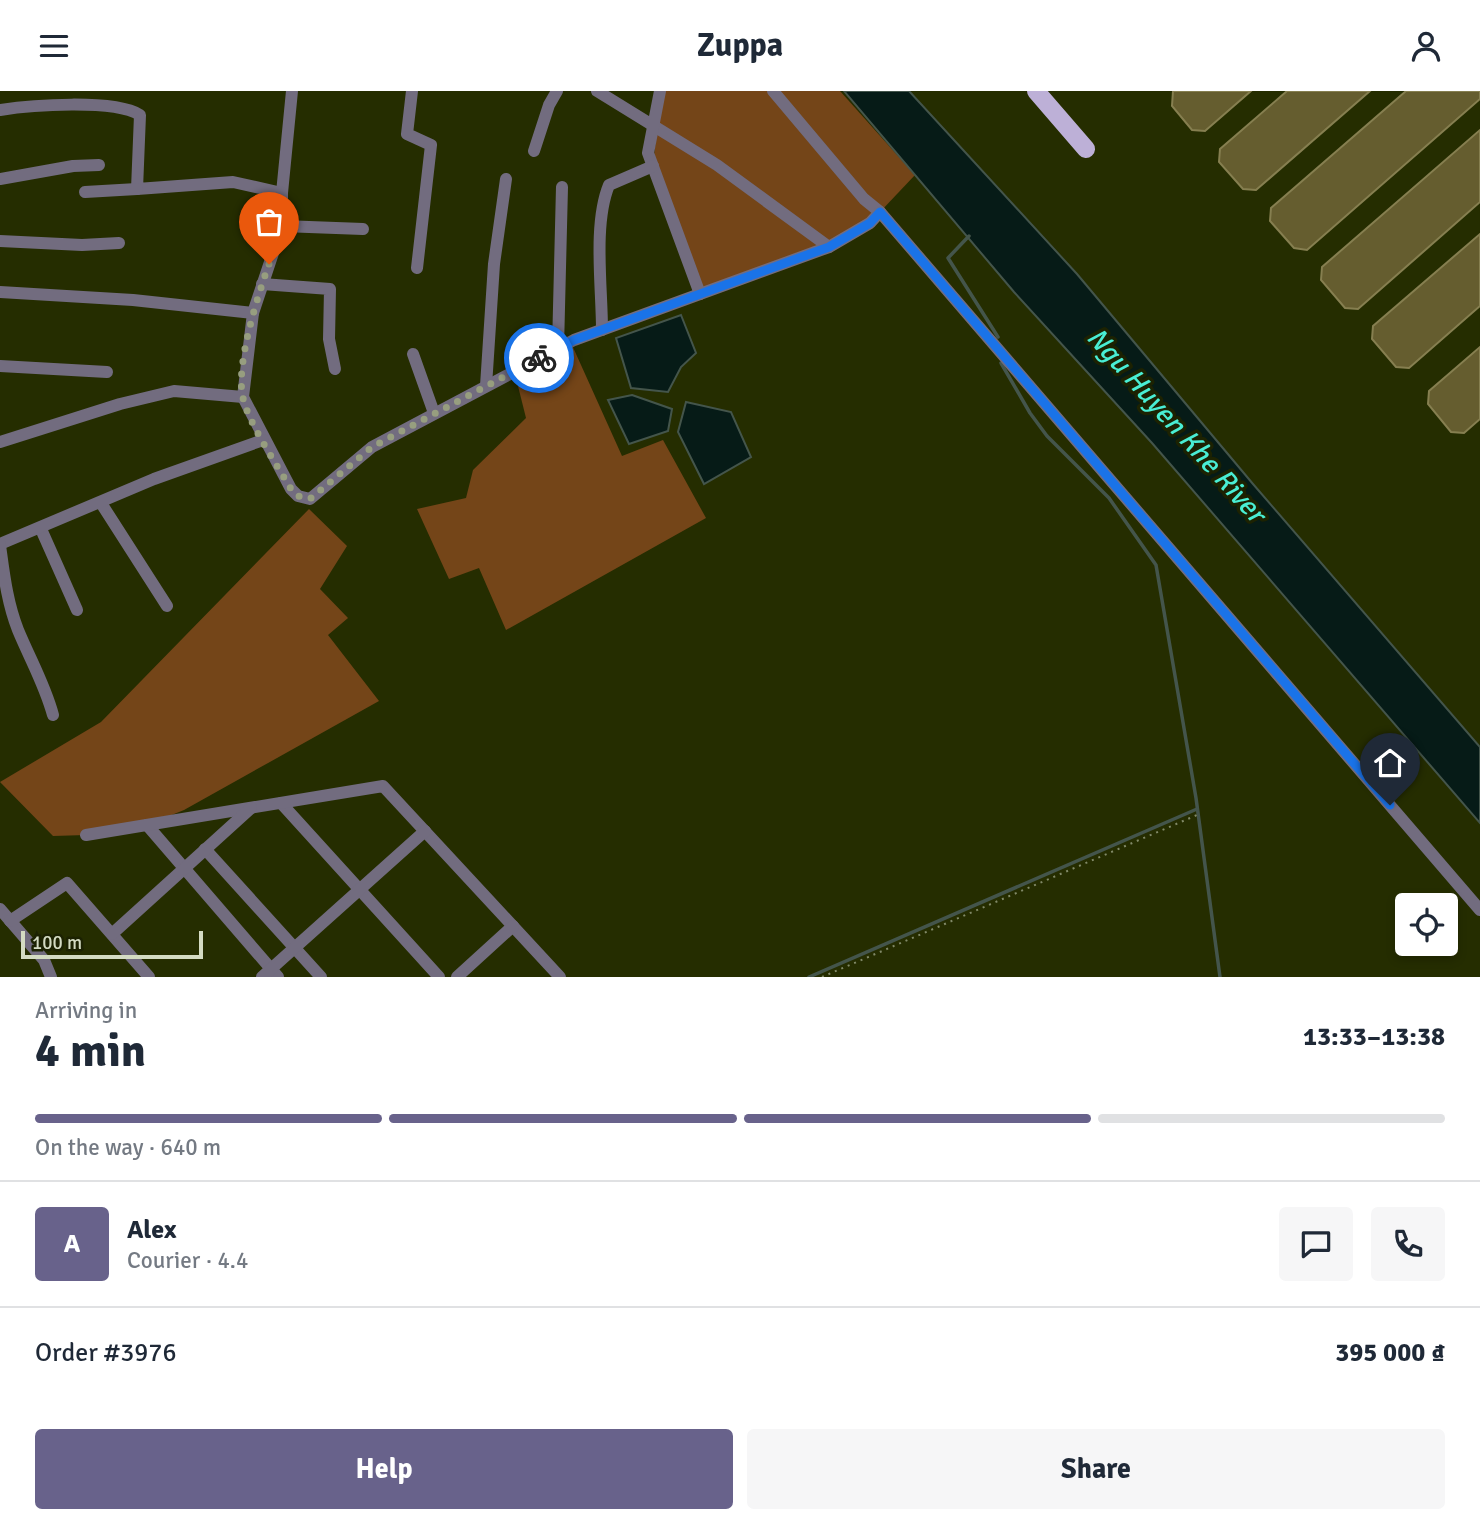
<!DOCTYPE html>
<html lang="en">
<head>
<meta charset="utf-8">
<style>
	:root { --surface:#fff; --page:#f6f6f7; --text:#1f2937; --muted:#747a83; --line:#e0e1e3; --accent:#68628b }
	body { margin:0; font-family:Signika,sans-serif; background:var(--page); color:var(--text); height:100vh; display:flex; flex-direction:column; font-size:26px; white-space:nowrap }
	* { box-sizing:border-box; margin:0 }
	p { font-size:23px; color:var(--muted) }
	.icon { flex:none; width:38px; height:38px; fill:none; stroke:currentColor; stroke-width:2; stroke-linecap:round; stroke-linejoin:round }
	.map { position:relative; height:886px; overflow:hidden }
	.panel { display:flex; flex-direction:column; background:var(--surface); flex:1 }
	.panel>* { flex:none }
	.fabs { position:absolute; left:1395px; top:802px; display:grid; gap:14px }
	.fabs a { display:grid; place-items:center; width:63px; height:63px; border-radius:7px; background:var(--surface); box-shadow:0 4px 10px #0003; font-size:35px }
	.scale { position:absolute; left:21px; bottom:18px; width:182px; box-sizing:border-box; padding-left:7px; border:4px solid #d4dbc3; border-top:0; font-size:19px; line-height:24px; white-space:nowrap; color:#d4dbc3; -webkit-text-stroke:5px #1c2202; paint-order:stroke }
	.pin { position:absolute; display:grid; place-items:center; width:60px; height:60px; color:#fff; margin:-72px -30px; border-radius:50% 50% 50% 0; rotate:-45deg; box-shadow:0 0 7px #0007 }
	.pin .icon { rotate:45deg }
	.courier { position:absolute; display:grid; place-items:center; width:70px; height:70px; margin:-35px; border:5px solid #1a73e8; border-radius:50%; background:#fff; color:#222; box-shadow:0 2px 9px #0007 }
	.overview em { font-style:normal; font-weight:800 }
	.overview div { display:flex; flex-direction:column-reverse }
	.overview { display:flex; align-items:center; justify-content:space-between; height:119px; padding:0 35px }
	h1 { font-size:46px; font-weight:800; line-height:52px }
	.bar { display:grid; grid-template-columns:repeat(4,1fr); gap:10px 7px; align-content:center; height:84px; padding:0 35px }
	.bar i { height:9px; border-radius:5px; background:var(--line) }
	.bar .on { background:var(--accent) }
	.bar p { grid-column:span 4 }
	.line { display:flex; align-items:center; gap:18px; padding:0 35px; border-top:2px solid var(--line) }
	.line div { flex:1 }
	.round { display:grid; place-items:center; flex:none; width:74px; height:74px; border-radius:7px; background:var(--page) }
	.cta { display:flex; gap:14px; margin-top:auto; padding:14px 35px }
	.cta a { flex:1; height:80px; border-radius:7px; background:var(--accent); color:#fff; font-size:28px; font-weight:800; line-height:80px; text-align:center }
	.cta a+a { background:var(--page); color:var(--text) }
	header { display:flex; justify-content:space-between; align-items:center; height:91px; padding:0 35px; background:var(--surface); font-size:32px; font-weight:800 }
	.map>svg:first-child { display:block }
	.green { fill:#744518 }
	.water { fill:#061b17; stroke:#44554b; stroke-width:2 }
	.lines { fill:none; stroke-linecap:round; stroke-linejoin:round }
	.stream { stroke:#44554b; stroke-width:3.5 }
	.building { fill:#655d2f; stroke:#867f50; stroke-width:2 }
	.path { stroke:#828a68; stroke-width:2; stroke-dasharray:2 5; stroke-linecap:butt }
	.minor { stroke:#726c7f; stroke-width:12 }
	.primary { stroke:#bdb0d7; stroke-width:18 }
	.done { stroke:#979e7f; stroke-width:7; stroke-dasharray:0 12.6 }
	.route { stroke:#1a73e8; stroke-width:9 }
	.labels { text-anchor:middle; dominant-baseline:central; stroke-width:7; stroke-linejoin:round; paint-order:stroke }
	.water-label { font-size:28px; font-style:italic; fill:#49eed4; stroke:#1c2202 }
</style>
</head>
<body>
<header><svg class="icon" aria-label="menu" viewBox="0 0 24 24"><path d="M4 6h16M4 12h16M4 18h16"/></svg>Zuppa<svg class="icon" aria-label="person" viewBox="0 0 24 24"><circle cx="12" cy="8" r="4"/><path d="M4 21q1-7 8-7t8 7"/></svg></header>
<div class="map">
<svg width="1480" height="886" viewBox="0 0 1480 886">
	<rect width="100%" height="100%" fill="#252d00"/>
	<g class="green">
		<path d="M661,0H840L915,84L880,121L829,156L700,203L653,75Z"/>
		<path d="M572,254L622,365L663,349L706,427L506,539L479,477L449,488L417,418L466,407L473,379L526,327L515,283Z"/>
		<path d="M309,418L347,455L320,498L348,527L328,544L379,610L184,719L147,734L86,744L53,745L0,691L101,631Z"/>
	</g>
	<g class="water">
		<path d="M844,0H909L1077,183L1253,393L1480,656V732L1152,352L1014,201Z"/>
		<path d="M681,224L696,262L681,276L668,301L631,297L616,247Z"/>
		<path d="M632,304L672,318L668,340L629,353L608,309Z"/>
		<path d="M686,311L731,321L751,366L704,393L678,341Z"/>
	</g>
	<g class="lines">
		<g class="stream">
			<path d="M969,145L948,167L998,246"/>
			<path d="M1001,272L1030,322L1047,345L1109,407L1156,474L1196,707L1220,886"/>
			<path d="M809,886L1197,718"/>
		</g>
	</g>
	<g class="building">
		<path d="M1173,0H1251L1205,40L1192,39L1172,15Z"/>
		<path d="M1287,0H1370L1256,99L1243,98L1219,71L1220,58Z"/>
		<path d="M1406,0H1480V8L1307,159L1294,157L1270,130L1271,117Z"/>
		<path d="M1480,39V111L1358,218L1345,217L1321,189L1322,176Z"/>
		<path d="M1480,143V215L1409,277L1396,276L1372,248L1373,235Z"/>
		<path d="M1480,256V328L1464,342L1451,341L1428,313L1429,300Z"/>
	</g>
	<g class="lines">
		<path class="path" d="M822,886L1197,724"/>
		<g class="minor">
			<path d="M292,0L282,102V135L253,222L243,306L291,398L298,405L310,408L372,356L574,249L829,156L870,132L880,121L864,108L773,0"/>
			<path d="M412,0L407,43L431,54L417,177"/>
			<path d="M597,0L717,74L829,156"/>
			<path d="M660,0L648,62L700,203"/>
			<path d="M0,19C31,14 114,8 140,24L137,98L233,91L282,102"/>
			<path d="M534,60L549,14L557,0"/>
			<path d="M0,88L73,75L99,74"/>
			<path d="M85,101L137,98"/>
			<path d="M880,121L1480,819"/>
			<path d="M282,135L363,138"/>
			<path d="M0,150L82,154L119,152"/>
			<path d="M262,193L330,198L329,248L335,278"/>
			<path d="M0,201L133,209L253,222"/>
			<path d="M602,239C602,196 593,133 609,94L653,75"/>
			<path d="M558,257L562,96"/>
			<path d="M413,263L434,322"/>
			<path d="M0,275L107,281"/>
			<path d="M486,295L494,173L506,88"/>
			<path d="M0,351L120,313L174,300L243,306"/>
			<path d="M101,412L167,515"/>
			<path d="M41,438L77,519"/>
			<path d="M0,453L154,388L263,349"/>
			<path d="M0,454C4,483 7,511 18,539C30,568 45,594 53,624"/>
			<path d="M281,712L439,886"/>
			<path d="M147,734L278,886"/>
			<path d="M86,744L383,695L560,886"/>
			<path d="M205,758L321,886"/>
			<path d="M0,818L44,869L51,886"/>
			<path d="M10,830L67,792L149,886"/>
			<path d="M112,843L251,717"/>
			<path d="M262,886L425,740"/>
			<path d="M457,886L513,835"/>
		</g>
		<path class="primary" d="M1036,0L1086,58"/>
	</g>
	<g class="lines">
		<path class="done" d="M269,173C258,204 235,275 243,307C249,333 277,374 291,398L298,405L310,408L372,356L539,267"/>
		<path class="route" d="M539,267L574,249L829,156L870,132L880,121L1390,714"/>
	</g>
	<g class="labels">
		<g class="water-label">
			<text transform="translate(1176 334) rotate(48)">Ngu Huyen Khe River</text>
		</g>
	</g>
</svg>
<div class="fabs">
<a><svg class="icon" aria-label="locate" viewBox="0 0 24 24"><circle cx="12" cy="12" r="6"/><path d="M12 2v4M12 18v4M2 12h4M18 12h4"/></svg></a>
</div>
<div class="scale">100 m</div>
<div class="pin" style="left:269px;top:173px;background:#ea580c"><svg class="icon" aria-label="bag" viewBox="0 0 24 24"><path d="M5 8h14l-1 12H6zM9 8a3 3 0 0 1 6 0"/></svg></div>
<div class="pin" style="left:1390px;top:714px;background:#1f2937"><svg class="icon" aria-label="home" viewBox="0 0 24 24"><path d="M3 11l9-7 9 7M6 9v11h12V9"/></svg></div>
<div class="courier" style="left:539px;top:267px"><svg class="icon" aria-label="bike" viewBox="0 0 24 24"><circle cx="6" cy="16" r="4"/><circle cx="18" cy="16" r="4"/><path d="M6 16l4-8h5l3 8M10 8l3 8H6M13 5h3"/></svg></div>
</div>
<section class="panel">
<div class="overview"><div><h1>4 min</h1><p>Arriving in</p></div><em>13:33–13:38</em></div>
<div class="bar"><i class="on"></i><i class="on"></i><i class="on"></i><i></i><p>On the way · 640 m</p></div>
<div class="line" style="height:126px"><b class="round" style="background:var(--accent);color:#fff">A</b><div><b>Alex</b><p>Courier · 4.4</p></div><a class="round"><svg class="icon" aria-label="chat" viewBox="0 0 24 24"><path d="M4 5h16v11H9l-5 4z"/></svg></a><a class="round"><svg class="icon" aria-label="phone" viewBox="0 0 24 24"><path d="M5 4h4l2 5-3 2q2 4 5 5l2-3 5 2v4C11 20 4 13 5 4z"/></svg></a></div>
<div class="line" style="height:91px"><div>Order #3976</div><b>395 000 ₫</b></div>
<div class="cta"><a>Help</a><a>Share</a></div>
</section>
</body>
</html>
